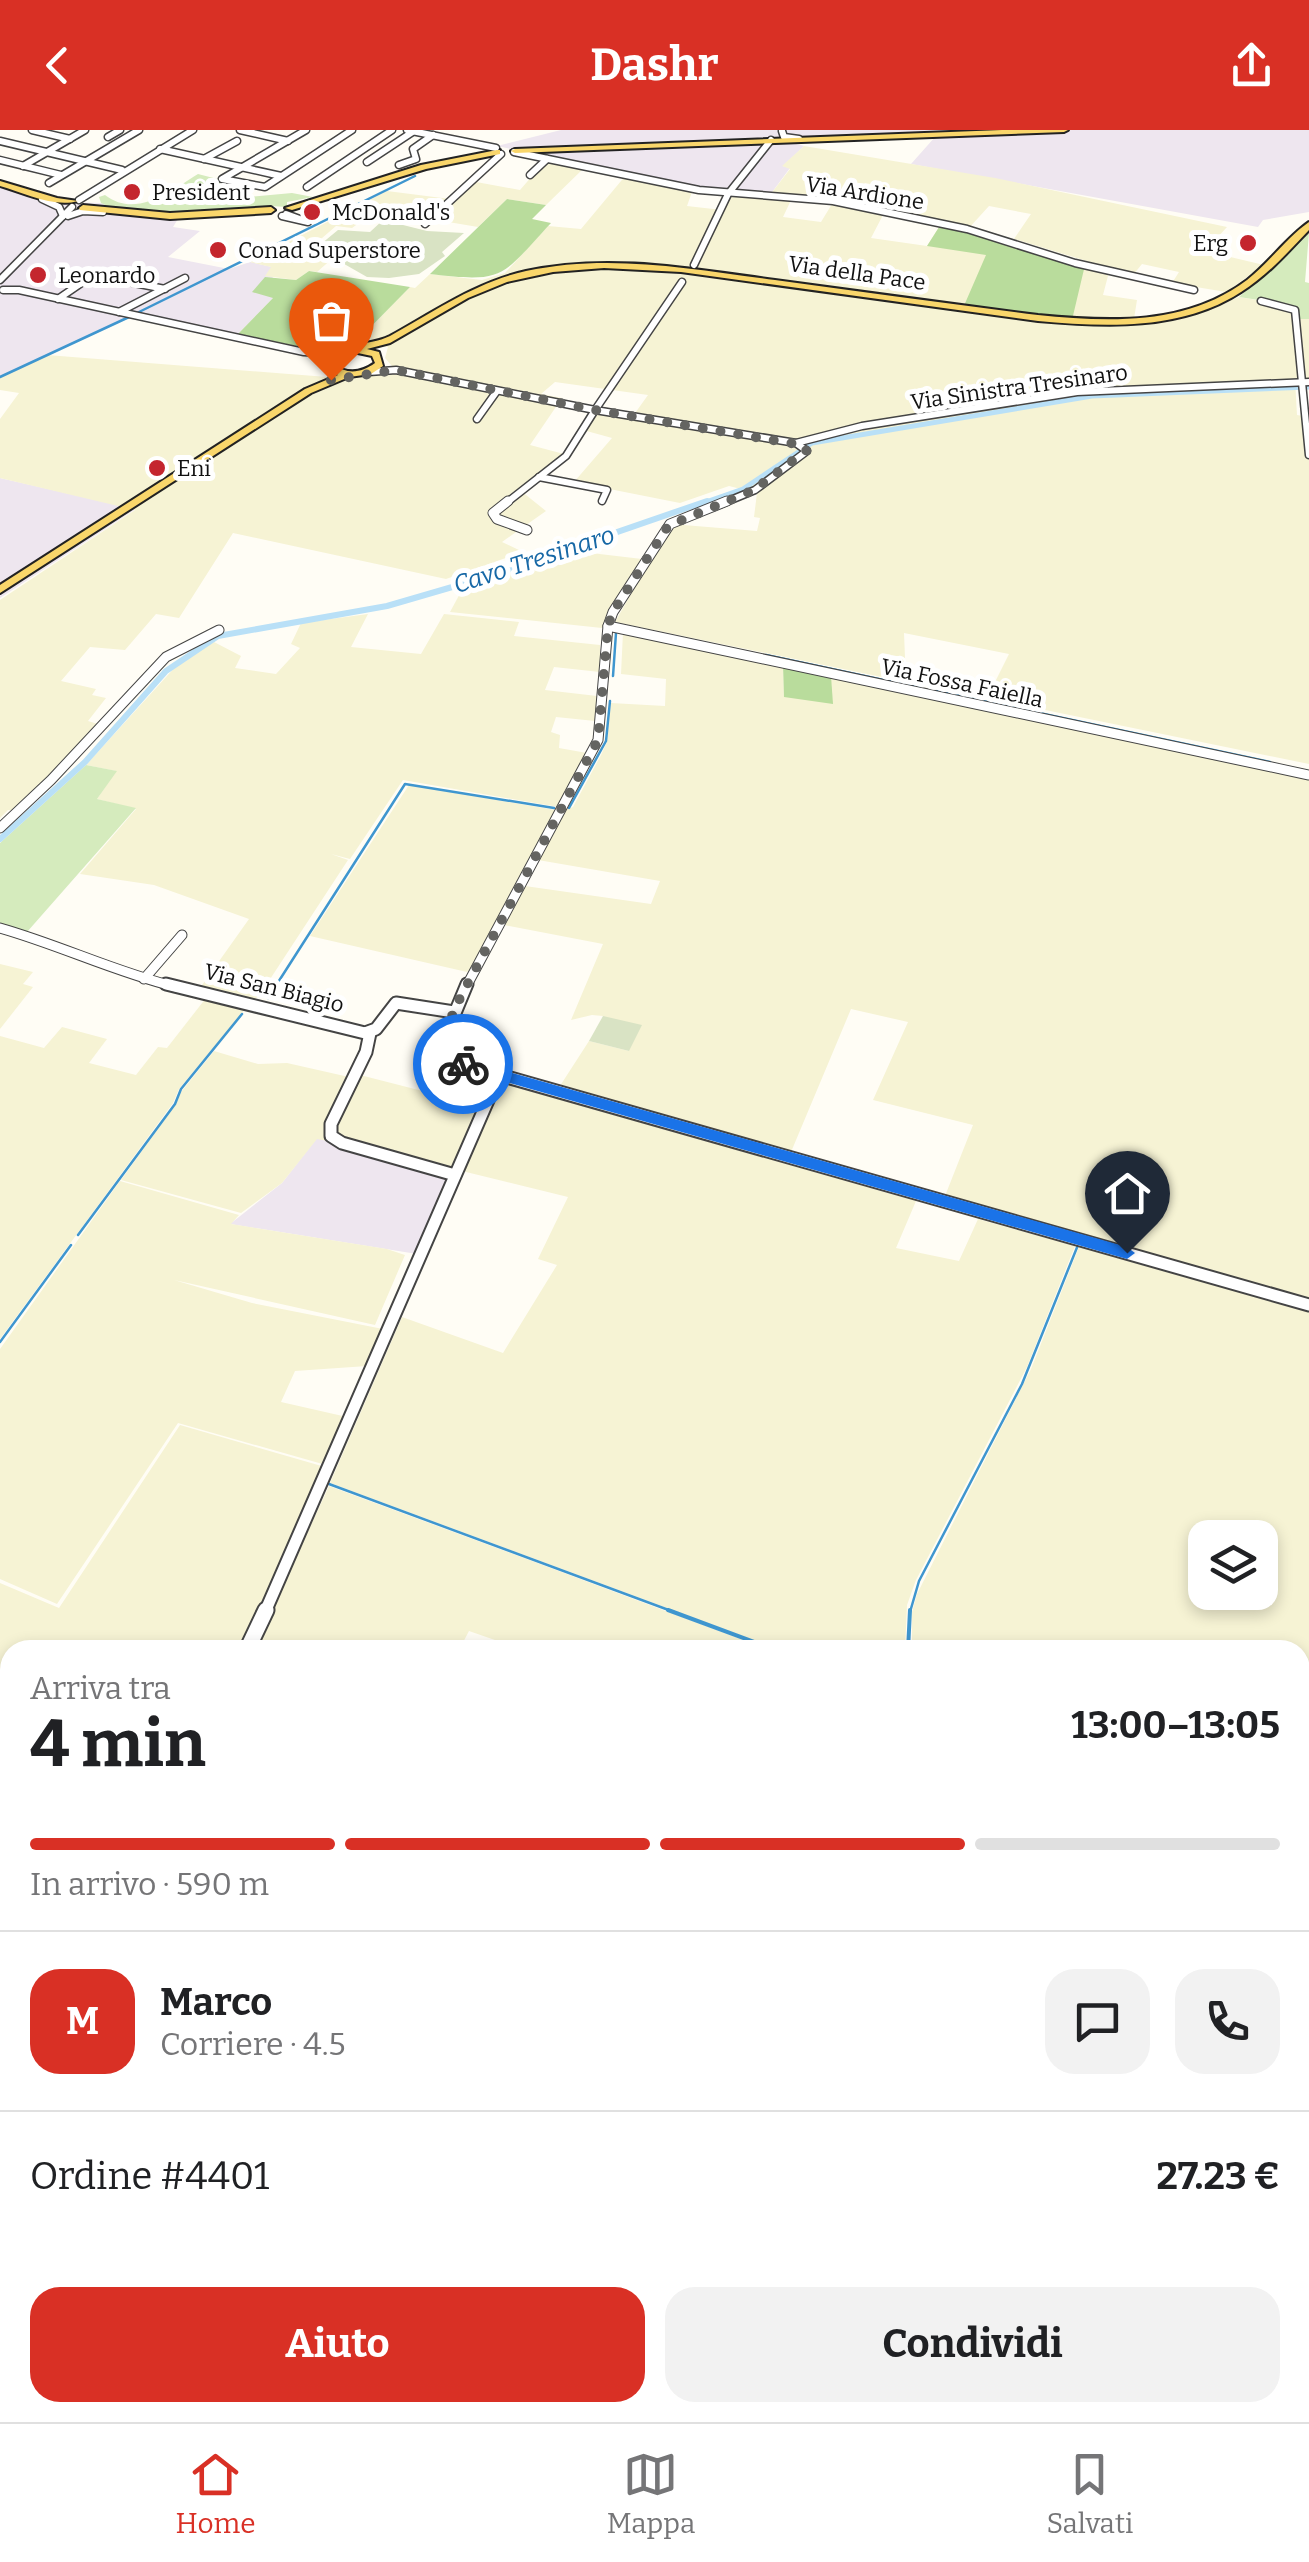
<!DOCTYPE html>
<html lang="it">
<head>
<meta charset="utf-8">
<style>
	:root { --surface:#fff; --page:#f2f2f2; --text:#202124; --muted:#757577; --line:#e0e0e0; --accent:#d93025 }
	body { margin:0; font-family:Bitter,serif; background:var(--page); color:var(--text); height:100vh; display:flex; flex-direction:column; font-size:38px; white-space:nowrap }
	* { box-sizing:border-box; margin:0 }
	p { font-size:32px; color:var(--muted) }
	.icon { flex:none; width:55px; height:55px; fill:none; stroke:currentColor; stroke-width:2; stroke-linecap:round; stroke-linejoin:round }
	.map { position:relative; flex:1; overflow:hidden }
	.sheet { position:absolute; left:0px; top:1510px; width:1310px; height:782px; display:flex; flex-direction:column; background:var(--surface); border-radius:30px 30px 0 0; box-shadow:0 5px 15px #0003 }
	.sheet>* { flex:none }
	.tools { position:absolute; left:1188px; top:1390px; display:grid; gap:20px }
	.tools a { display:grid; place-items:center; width:90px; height:90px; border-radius:20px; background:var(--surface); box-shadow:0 5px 15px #0003; font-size:50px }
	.pin { position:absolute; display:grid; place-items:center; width:85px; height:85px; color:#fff; margin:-102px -42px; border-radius:50% 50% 50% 0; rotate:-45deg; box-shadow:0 0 10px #0007 }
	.pin .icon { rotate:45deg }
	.courier { position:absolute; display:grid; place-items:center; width:100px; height:100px; margin:-50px; border:8px solid #1a73e8; border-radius:50%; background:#fff; color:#222; box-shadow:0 2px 12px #0007 }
	.overview em { font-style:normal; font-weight:700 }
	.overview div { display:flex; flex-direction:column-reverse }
	.overview { display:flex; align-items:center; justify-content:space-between; height:170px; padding:0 30px }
	h1 { font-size:65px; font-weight:700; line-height:75px }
	.bar { display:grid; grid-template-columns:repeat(4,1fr); gap:15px 10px; align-content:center; height:120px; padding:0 30px }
	.bar i { height:12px; border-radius:8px; background:var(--line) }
	.bar .current { background:var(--accent) }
	.bar p { grid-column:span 4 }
	.line { display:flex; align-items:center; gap:25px; padding:0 30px; border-top:2px solid var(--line) }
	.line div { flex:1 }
	.round { display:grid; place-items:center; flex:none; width:105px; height:105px; border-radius:30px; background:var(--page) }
	.cta { display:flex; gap:20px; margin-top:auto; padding:20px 30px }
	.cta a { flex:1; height:115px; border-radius:30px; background:var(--accent); color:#fff; font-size:40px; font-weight:700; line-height:115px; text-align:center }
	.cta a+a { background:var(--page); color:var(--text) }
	header { display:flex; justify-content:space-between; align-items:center; height:130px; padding:0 30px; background:var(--accent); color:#fff; font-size:45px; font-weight:700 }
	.tabs { display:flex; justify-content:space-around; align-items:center; height:140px; border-top:2px solid var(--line); background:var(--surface); font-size:28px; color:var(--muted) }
	.tabs a { display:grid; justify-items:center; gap:5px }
	.tabs .current { color:var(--accent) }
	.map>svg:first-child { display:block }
	.industrial { fill:#eee6ef }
	.farmland { fill:#f6f3d4; fill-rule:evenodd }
	.green { fill:#d5ebbd }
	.forest { fill:#b9dc9c }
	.cemetery { fill:#d9e3c4 }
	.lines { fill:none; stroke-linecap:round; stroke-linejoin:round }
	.stream-far1 { stroke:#3f96cf; stroke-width:2.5 }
	.stream { stroke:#3f96cf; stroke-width:4 }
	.canal-far1 { stroke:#b9e0f7; stroke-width:5 }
	.canal { stroke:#b9e0f7; stroke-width:6 }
	.minor-far3-casing { stroke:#444; stroke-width:9 }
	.minor-far2-casing { stroke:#444; stroke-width:11 }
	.minor-far1-casing { stroke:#444; stroke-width:15 }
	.minor-casing { stroke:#444; stroke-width:19 }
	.major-casing { stroke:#222; stroke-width:4 }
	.minor-far3 { stroke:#fff; stroke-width:6 }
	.minor-far2 { stroke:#fff; stroke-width:9 }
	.minor-far1 { stroke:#fff; stroke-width:11 }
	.minor { stroke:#fff; stroke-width:15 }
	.major { fill:#f9d66b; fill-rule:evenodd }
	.route { fill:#1a73e8 }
	.done { stroke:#646461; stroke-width:10; stroke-dasharray:0 18 }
	.poi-dot { fill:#c4262e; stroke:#fff; stroke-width:4 }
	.labels { text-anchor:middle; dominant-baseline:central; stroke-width:10; stroke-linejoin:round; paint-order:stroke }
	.far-poi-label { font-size:22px; fill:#111; stroke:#fff; text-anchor:start }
	.far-street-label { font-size:22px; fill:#111; stroke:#fff }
	.far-water-label { font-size:25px; font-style:italic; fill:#1768a6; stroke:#fff }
</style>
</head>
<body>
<header><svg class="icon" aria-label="back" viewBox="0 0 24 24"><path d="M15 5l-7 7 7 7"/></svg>Dashr<svg class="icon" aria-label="share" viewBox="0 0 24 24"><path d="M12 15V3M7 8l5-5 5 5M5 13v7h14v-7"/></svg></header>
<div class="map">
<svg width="1309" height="2292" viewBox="0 0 1309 2292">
	<rect width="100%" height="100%" fill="#fffdf5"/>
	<g class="industrial">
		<path d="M561,0H1309V82L1263,90L1258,97L911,34L935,7L789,12L804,16L783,36L790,38L770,65L693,59L497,16Z"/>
		<path d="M0,54L56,72L101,73L181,84L173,97L200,101L168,127L229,139L250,132L272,137L274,167L238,204L136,185L0,247Z"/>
		<path d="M0,348L136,379L0,468Z"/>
		<path d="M317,1008L448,1047L417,1124L230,1094L282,1053Z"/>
		<path d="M10,1795V1942L0,1958V1811Z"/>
	</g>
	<g class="farmland">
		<path d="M804,16L995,48L1227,97L1205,121L1264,135L1226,162L1172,153L1179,142L1142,134L1133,145L1014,109L1031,84L989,76L969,98L894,81L910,62L865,53L846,72L793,66L783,87L821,92L832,74L884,83L871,108L927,116L941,94L1109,142L1103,165L1137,170L1133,195L1183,188L1239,167L1281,174L1297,182L1298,211H1302L1299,189H1309V250H1295L1297,285L1309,287V634L987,568L1009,524L904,503L906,552L615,492L671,394L757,401L760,388L754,387L757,363L729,356L680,373L574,352L612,308L583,300L596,281L633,286L648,265L555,252L541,264L562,268L530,315L564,324L521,361L546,381L502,412L523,422L446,449L233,403L179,488L156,484L125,520L90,517L61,551L96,559L92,565L106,568L88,591L101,595L16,681L8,680L0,688V470L135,380L0,348V289L19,263L0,260V247L47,225L340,248L389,241L392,236L385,228L388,217L373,213L351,217L410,157L415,158L430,144L482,150L505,143L548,96L581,99L626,45L693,59L687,76L722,80L732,66L770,65L790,39L782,36Z"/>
		<path d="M547,29L585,37L546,75L507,69L478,97L377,80L352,98L336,96L314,115L342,120L317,142L309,141L296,150L265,146L271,137L250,132L387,61L450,69L471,51L520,60Z"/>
		<path d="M574,421L642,429L602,498L450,482L463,458Z"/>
		<path d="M368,484L351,517L421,524L444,484L519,492L514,506L600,515V542L554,537L545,560L597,566L595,591L556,587L551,602L560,605L559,618L587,623L558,677L403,650L350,729L331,724L348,730L261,863L253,871L200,858L249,789L154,755L80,744L136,679L97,669L116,641L86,635L177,535L199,519L214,512L241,526L235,538L276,544L300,518L291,514L301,493Z"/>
		<path d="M623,502L783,536L784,567L831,546L1309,649V1738L1300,1737V1520H912V1482L917,1464L1031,1239L1079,1117L1188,1148L1204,1139L945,1066L973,995L873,970L908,892L851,879L791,1022L558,959L589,911L629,921L603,886L592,885L571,890L603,814L504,795L525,756L651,774L660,751L538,730L565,680L573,677L601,625L607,612L611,573L665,576L666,549L621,544ZM1205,1408H1260V1462H1205Z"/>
		<path d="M409,655L556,680L474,836L467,842L310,806Z"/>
		<path d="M0,834L33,842L23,854L33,857L0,899Z"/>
		<path d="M206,868L247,877L179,959L173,973L0,1209V906L44,918L62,897L107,909L89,933L136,945L158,917L167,918Z"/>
		<path d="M214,921L258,934L287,933L349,947L324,1000L328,1011L317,1009L282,1053L241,1083L121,1050L176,974L181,962Z"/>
		<path d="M360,945L481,976L453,1037L337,1005L335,995Z"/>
		<path d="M502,953L916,1071L896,1118L959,1131L978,1089L1075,1116L1027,1237L916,1450L907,1475L905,1520H780L330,1353L402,1187L503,1223L557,1135L538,1129L568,1067L462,1041Z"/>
		<path d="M120,1051L239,1085L231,1094L387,1119L405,1125L375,1195L174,1150L252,1173L383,1199L367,1236L295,1241L281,1272L347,1287L326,1335L178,1293L57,1474L0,1449V1219Z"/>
		<path d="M180,1295L325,1337L241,1520H200L174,1513L169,1520H10V1620L0,1616V1453L59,1478Z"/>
		<path d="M329,1356L505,1421L770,1520H524L469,1501L459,1520H253Z"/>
		<path d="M1300,1761L1309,1764V2292H1074L1038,2284L1300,2282Z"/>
		<path d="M0,2186L10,2189V2263L7,2269L10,2282L32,2283L51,2292H0Z"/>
		<path d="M134,2283H284L280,2292H130Z"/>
		<path d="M459,2283V2282L599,2283L596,2292H456Z"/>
	</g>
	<g class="green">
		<path d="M198,44L225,51L212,60L248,67L292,63L313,67L287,72V77L270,76C224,83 143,94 101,73L99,67L105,65C136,89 171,61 198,44Z"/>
		<path d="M1309,103L1305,152L1309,153V189H1299L1298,178L1292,175L1239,167Z"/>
		<path d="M86,635L117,641L97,669L136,678L27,802L0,795V713Z"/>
		<path d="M0,1639L10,1643V1752L1,1766L7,1770L0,1780Z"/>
	</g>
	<g class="forest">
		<path d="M507,69L546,75L532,89L551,93C501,147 505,153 430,144Z"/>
		<path d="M941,94L1085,135L1072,190L963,178L986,125L927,116Z"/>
		<path d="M309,141L410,157L351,217L321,221L238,204L273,168L252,162L265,147L296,150Z"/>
		<path d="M783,536L831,546L833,574L784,567Z"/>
	</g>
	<g class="cemetery">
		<path d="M383,90L427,101L464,103L442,122L445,126L419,144L389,148L367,147L339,131L349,119L321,114L338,100L370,102Z"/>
		<path d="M603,886L642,895L629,921L589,911Z"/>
	</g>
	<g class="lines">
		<g class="stream-far1">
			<path d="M137,183L415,46"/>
			<path d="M0,247L129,187"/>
			<path d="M766,525L921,558"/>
			<path d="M613,546L616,503"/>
			<path d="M936,561L1270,632"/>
			<path d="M569,678L606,611L610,571"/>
			<path d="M268,868L405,654L554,678"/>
			<path d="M78,1105L175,974L181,959L242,884"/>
			<path d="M0,1212L71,1115"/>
			<path d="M329,1354L674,1482"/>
			<path d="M910,1482L919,1451L1022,1254L1078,1115"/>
		</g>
		<g class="stream">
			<path d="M668,1480L776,1520"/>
			<path d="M908,1520L910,1480"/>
			<path d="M1300,1746L1309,1748"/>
			<path d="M1300,1758L1309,1760"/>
			<path d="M0,1989L10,1972"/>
		</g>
		<path class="canal-far1" d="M700,374L743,359L812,313L1092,266L1309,257"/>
		<path class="canal" d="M0,709L85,632L166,541L218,506L387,476L490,446L707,371"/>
		<g class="minor-far3-casing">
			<g id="minor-far3">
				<path d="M32,0L70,9"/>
				<path d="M240,0L288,11"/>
				<path d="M306,0L222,49L265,57L352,0"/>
				<path d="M407,0L496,18"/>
				<path d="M782,1L784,7L799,9"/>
				<path d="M108,7L120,0"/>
				<path d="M0,11L122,40"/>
				<path d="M160,19L281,46"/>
				<path d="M514,22L699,60L833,71L967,99L1075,133L1194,160"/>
				<path d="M204,29L237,11"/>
				<path d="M0,30L61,45"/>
				<path d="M367,32L414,1"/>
				<path d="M399,35L416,29L413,19L433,5"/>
				<path d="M23,36L85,0"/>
				<path d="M530,45L547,29"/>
				<path d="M49,53L139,0"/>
				<path d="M307,57L392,0"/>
				<path d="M42,69L59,77L63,86"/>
				<path d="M79,70L193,0"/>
				<path d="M68,86L83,81L103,82"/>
				<path d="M282,86L308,92L286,84"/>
				<path d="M425,94L501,24"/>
				<path d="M694,135L728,64L771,10"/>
				<path d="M0,150L72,77"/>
				<path d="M682,152L595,280L796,313L807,321L755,360L721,374"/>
				<path d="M3,160H19L304,222L336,224"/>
				<path d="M58,169L93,145L165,159"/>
				<path d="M1261,171L1295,180L1309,325"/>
				<path d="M119,182L185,148"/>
				<path d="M369,242L396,240L595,280L566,326L505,374"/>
				<path d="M477,289L497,261"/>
				<path d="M796,313L862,296L1077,262L1309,252"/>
				<path d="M539,347L607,360L602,371"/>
			</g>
		</g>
		<g class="minor-far2-casing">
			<g id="minor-far2">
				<path d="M508,371L493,383L497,389L527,400"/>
				<path d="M608,496L1309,645"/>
				<path d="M0,698L51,650L166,527L219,500"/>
				<path d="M0,798C60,815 115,842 176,857"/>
				<path d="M144,849L182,805"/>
				<path d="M466,857L598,610L608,496L613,482L670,394L727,371"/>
			</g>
		</g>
		<g class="minor-far1-casing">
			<g id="minor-far1">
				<path d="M166,854L365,903L376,899L396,873L454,882"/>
				<path d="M467,854L438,924L447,930L1309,1175"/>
				<path d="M370,903L366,922L331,994V1006L342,1013L455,1045"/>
				<path d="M265,1482L499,945"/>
			</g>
		</g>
		<g class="minor-casing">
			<g id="minor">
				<path d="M247,1520L266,1480"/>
				<path d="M0,1627L10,1630"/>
				<path d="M0,1792L10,1776"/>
				<path d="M0,1973L10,1957"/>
				<path d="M0,2168L10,2171"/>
				<path d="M348,2282L378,2292"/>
				<path d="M944,2282L945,2292"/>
			</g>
		</g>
		<g class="major-casing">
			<g id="major">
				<path d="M1002,0H1068L1064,2L515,23L511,21L515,19Z"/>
				<path d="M497,20H500V24L426,39L292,80L285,78L421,35Z"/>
				<path d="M0,51L57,68L78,71C54,78 24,63 0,56Z"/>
				<path d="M83,75L170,83L271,77L275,80L271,83L170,89L80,80L79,78Z"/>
				<path d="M1309,92V100C1288,122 1267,146 1241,162C1181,201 1105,197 1038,191L681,142L604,138L553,142L507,152L468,168L390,213L367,219L379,222L383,236L371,244L349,247L311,263L0,463V455L305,259L338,245L323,235C336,211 368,217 390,206C435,181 476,152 526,141C609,123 692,139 775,150C862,162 950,174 1038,185C1109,192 1186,196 1247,150C1269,133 1286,108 1309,92ZM353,222L372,226L375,233C361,243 347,245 333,234L340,226Z"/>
			</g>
		</g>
		<use href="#minor-far3" class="minor-far3"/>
		<use href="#minor-far2" class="minor-far2"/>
		<use href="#minor-far1" class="minor-far1"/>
		<use href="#minor" class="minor"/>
		<use href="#major" class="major"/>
	</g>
	<path class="route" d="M463,929L1127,1117L1135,1123L1127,1129L457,938V931Z"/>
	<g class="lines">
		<path class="done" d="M331,250L396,240L595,280L796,314L807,320L754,360L668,396L613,482L608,496L598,610L460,868L438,918L442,927L463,934"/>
	</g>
	<g class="poi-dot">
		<circle cx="132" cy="62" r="10"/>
		<circle cx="312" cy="82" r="10"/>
		<circle cx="1248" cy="113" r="10"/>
		<circle cx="218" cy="120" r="10"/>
		<circle cx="38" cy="145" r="10"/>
		<circle cx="157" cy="338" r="10"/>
	</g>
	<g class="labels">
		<g class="far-poi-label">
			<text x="152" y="62">President</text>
			<text x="332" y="82">McDonald's</text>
			<text x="1228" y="113" text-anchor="end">Erg</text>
			<text x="238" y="120">Conad Superstore</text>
			<text x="58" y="145">Leonardo</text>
			<text x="177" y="338">Eni</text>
		</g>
		<g class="far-street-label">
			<text transform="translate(865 63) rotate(9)">Via Ardione</text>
			<text transform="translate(857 143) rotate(8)">Via della Pace</text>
			<text transform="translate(1019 257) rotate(-8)">Via Sinistra Tresinaro</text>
			<text transform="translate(962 553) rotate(12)">Via Fossa Faiella</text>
			<text transform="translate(274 858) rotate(14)">Via San Biagio</text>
		</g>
		<g class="far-water-label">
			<text transform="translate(534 430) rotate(-18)">Cavo Tresinaro</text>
		</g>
	</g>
</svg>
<div class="tools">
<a><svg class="icon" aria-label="layers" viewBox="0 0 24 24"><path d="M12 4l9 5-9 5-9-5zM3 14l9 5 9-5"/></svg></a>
</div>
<div class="pin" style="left:331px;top:250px;background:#ea580c"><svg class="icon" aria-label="bag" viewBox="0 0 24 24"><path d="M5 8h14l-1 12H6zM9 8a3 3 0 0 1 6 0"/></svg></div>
<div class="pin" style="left:1127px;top:1123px;background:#1f2937"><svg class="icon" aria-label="home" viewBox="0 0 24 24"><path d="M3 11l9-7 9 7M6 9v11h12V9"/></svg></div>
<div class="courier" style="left:463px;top:934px"><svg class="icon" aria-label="bike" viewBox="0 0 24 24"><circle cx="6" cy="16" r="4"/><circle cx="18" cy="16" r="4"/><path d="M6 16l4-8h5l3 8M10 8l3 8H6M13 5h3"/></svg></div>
<section class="sheet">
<div class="overview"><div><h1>4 min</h1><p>Arriva tra</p></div><em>13:00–13:05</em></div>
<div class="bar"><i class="current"></i><i class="current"></i><i class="current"></i><i></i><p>In arrivo · 590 m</p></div>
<div class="line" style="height:180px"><b class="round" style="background:var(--accent);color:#fff">M</b><div><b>Marco</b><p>Corriere · 4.5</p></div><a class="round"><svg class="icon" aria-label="chat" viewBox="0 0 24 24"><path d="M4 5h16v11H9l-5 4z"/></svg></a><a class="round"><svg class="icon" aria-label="phone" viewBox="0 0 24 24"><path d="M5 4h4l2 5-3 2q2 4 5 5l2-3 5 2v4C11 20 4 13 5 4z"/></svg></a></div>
<div class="line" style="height:130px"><div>Ordine #4401</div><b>27.23 €</b></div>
<div class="cta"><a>Aiuto</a><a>Condividi</a></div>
</section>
</div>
<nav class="tabs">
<a class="current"><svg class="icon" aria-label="home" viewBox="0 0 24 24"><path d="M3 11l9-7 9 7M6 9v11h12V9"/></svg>Home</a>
<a><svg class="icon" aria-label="map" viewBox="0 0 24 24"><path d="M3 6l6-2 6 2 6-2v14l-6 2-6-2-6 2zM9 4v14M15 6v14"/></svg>Mappa</a>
<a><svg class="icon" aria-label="saved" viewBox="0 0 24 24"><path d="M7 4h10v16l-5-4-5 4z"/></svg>Salvati</a>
</nav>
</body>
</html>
